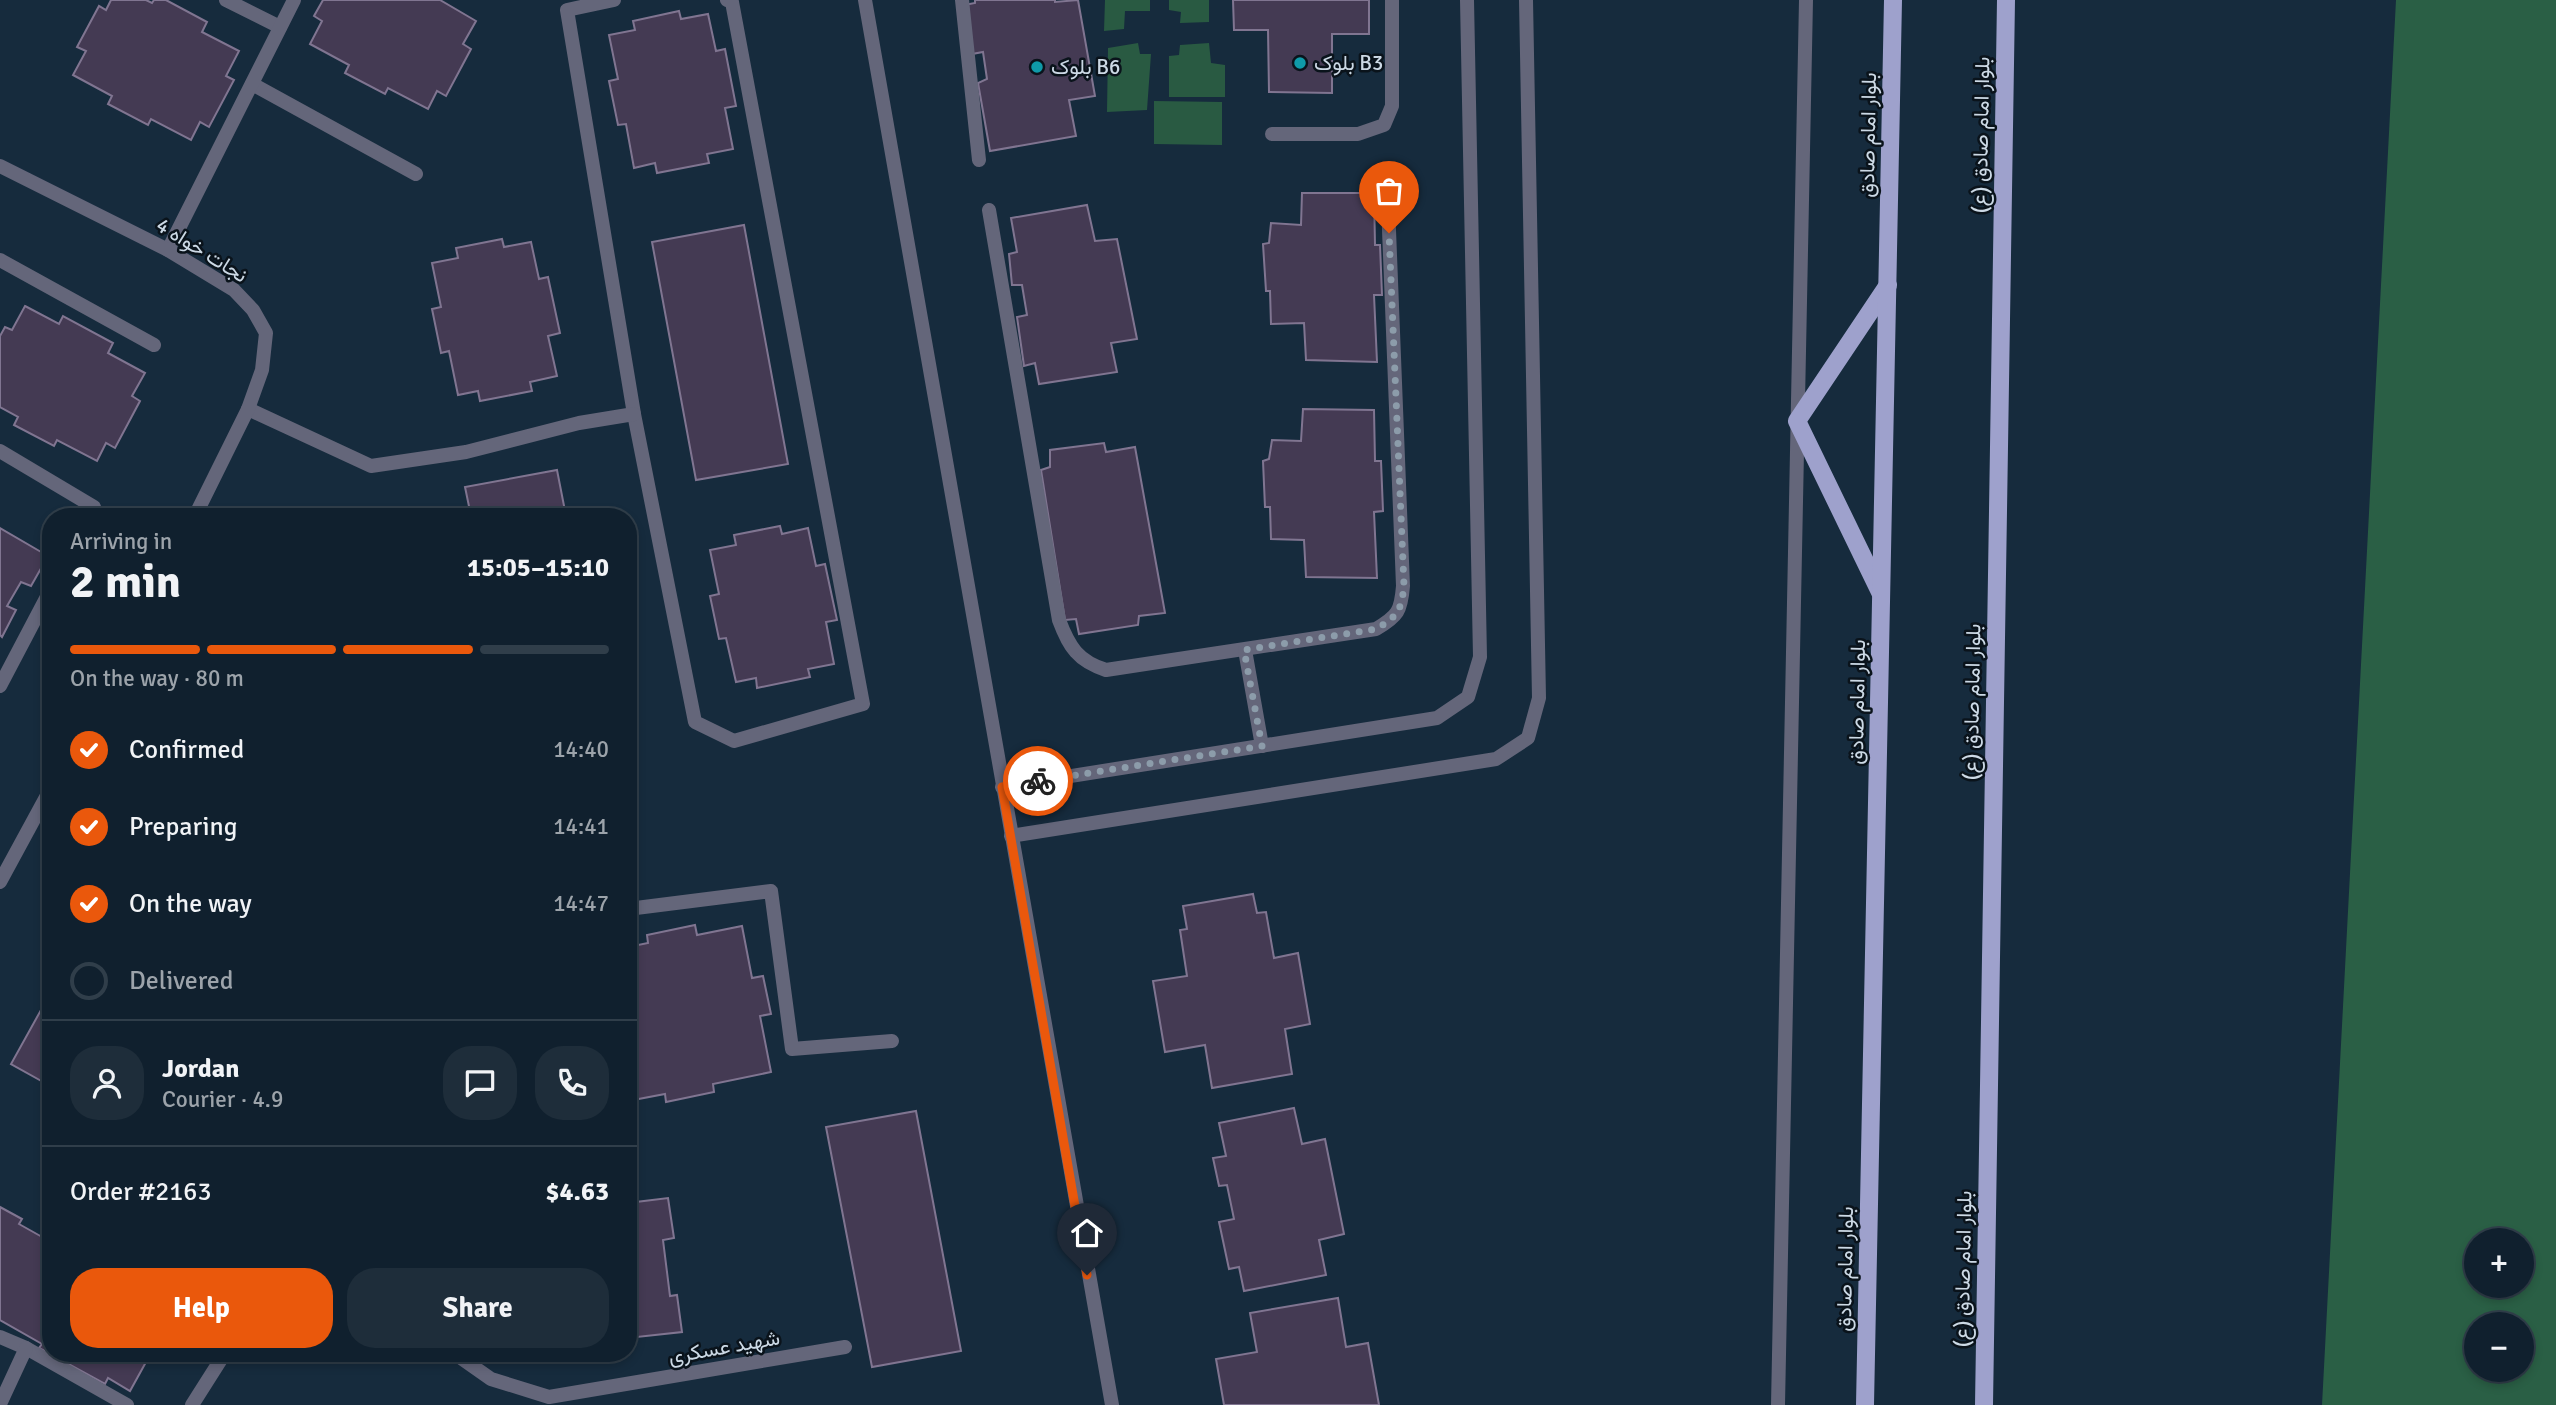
<!DOCTYPE html>
<html lang="en">
<head>
<meta charset="utf-8">
<style>
	:root { --surface:#10202e; --page:#1e2d3a; --text:#f1f3f6; --muted:#9ca3aa; --line:#303e4a; --accent:#ea580c }
	body { margin:0; font-family:Signika,Vazirmatn,sans-serif; background:var(--page); color:var(--text); height:100vh; display:flex; flex-direction:column; font-size:26px; white-space:nowrap }
	* { box-sizing:border-box; margin:0 }
	p { font-size:23px; color:var(--muted) }
	.icon { flex:none; width:38px; height:38px; fill:none; stroke:currentColor; stroke-width:2; stroke-linecap:round; stroke-linejoin:round }
	.map { position:relative; flex:1; overflow:hidden }
	.sheet { position:absolute; left:42px; top:508px; width:595px; height:854px; display:flex; flex-direction:column; background:var(--surface); border-radius:28px; box-shadow:0 4px 10px #0003,0 0 0 2px var(--line) }
	.sheet>* { flex:none }
	.tools { position:absolute; left:2464px; top:1228px; display:grid; gap:14px }
	.tools a { display:grid; place-items:center; width:70px; height:70px; border-radius:50%; background:var(--surface); box-shadow:0 4px 10px #0003,0 0 0 2px var(--line); font-size:35px }
	.pin { position:absolute; display:grid; place-items:center; width:60px; height:60px; color:#fff; margin:-72px -30px; border-radius:50% 50% 50% 0; rotate:-45deg; box-shadow:0 0 7px #0007 }
	.pin .icon { rotate:45deg }
	.courier { position:absolute; display:grid; place-items:center; width:70px; height:70px; margin:-35px; border:5px solid #ea580c; border-radius:50%; background:#fff; color:#222; box-shadow:0 2px 9px #0007 }
	.head em { font-style:normal; font-weight:700 }
	.head div { display:flex; flex-direction:column-reverse }
	.head { display:flex; align-items:center; justify-content:space-between; height:119px; padding:0 28px }
	h1 { font-size:46px; font-weight:700; line-height:52px }
	.bar { display:grid; grid-template-columns:repeat(4,1fr); gap:10px 7px; align-content:center; height:84px; padding:0 28px }
	.bar i { height:9px; border-radius:5px; background:var(--line) }
	.bar .selected { background:var(--accent) }
	.bar p { grid-column:span 4 }
	.line { display:flex; align-items:center; gap:18px; padding:0 28px; border-top:2px solid var(--line) }
	.line div { flex:1 }
	.round { display:grid; place-items:center; flex:none; width:74px; height:74px; border-radius:28px; background:var(--page) }
	ol { padding:0 28px; list-style:none }
	li { display:flex; align-items:center; gap:21px; height:77px }
	li p { margin-inline-start:auto }
	li .icon { padding:7px; border-radius:50%; background:var(--accent); color:#fff; stroke-width:4 }
	li:last-child { color:var(--muted) }
	li i { width:38px; height:38px; border:4px solid var(--line); border-radius:50% }
	.cta { display:flex; gap:14px; margin-top:auto; padding:14px 28px }
	.cta a { flex:1; height:80px; border-radius:28px; background:var(--accent); color:#fff; font-size:28px; font-weight:700; line-height:80px; text-align:center }
	.cta a+a { background:var(--page); color:var(--text) }
	.map>svg:first-child { display:block }
	.green { fill:#295a42 }
	.forest { fill:#2a5f45; fill-rule:evenodd }
	.building { fill:#443a53; stroke:#807591; stroke-width:2 }
	.lines { fill:none; stroke-linecap:round; stroke-linejoin:round }
	.minor { stroke:#64667a; stroke-width:14 }
	.tertiary { stroke:#64667a; stroke-width:14 }
	.primary { stroke:#9ea1cc; stroke-width:18 }
	.done { stroke:#8c9caa; stroke-width:7; stroke-dasharray:0 12.6 }
	.route { stroke:#ea580c; stroke-width:9 }
	.culture-dot { fill:#0f9aa8; stroke:#0a131b; stroke-width:2.5 }
	.labels { text-anchor:middle; dominant-baseline:central; stroke-width:5; stroke-linejoin:round; paint-order:stroke }
	.poi-label { font-size:21px; fill:#ccd9e5; stroke:#0a131b; text-anchor:start }
	.street-label { font-size:21px; fill:#ccd9e5; stroke:#0a131b }
</style>
</head>
<body>
<div class="map">
<svg width="2556" height="1405" viewBox="0 0 2556 1405">
	<rect width="100%" height="100%" fill="#162b3d"/>
	<g class="green">
		<path d="M1105,0H1150V11H1125L1124,29L1104,31Z"/>
		<path d="M1169,0H1209V22L1180,23L1181,12L1169,10Z"/>
		<path d="M1138,43L1140,54H1151L1147,110L1107,112L1108,48Z"/>
		<path d="M1209,43L1211,63L1225,65V97H1169V56L1179,55L1180,45Z"/>
		<path d="M1154,101L1222,102V145L1154,144Z"/>
	</g>
	<path class="forest" d="M2396,0H2556V1405H2322ZM2476,1241H2522V1286H2476ZM2476,1325H2522V1370H2476Z"/>
	<g class="building">
		<path d="M111,0H146L152,3L154,0H166L207,22L202,32L239,51L226,76L234,80L209,127L200,122L191,140L151,119L148,125L108,104L112,96L73,75L86,51L77,47L99,6L106,10Z"/>
		<path d="M323,0H440L476,21L463,44L471,49L446,96L437,91L428,109L388,88L385,94L345,73L349,65L310,44L322,21L314,16Z"/>
		<path d="M975,0H1055V2L1078,0L1095,96L1069,100L1076,136L990,151L978,83L987,79L983,52L972,54L964,5L975,3Z"/>
		<path d="M1233,0H1369V34H1332V93L1269,92L1268,30H1234Z"/>
		<path d="M679,11L681,19L708,14L716,51L725,49L736,106L725,108L733,149L707,154L709,163L657,173L655,163L634,168L626,124L618,125L609,81L618,79L609,35L635,30L633,21Z"/>
		<path d="M1302,193H1374L1375,245H1380L1382,295H1374L1377,362L1306,360L1304,323L1271,324L1270,291H1266L1263,244L1269,243L1271,223L1301,225Z"/>
		<path d="M1087,205L1095,241L1117,239L1137,339L1111,343L1117,372L1039,384L1035,363L1024,366L1017,317L1027,315L1022,285H1012L1009,254L1017,252L1011,218Z"/>
		<path d="M744,225L788,464L696,480L652,242Z"/>
		<path d="M502,239L504,247L531,242L539,279L548,277L560,333L548,336L557,376L530,382L532,391L480,401L478,391L458,395L449,351L441,353L432,309L441,307L432,263L458,258L456,248Z"/>
		<path d="M25,306L59,324L63,316L113,343L108,353L145,373L132,396L140,401L115,448L106,443L97,461L57,440L54,446L14,425L18,417L0,407V336L5,327L12,330Z"/>
		<path d="M1303,409L1374,410L1375,461H1381L1383,511L1374,512L1377,578L1306,577L1304,540L1271,539L1270,507H1265L1263,461L1269,459L1272,440L1301,441Z"/>
		<path d="M1104,443L1106,452L1135,447L1165,613L1139,616L1138,625L1079,634L1076,619L1065,620L1041,470L1050,467V450Z"/>
		<path d="M557,470L566,516H471L465,487Z"/>
		<path d="M780,526L782,534L808,528L816,566L825,564L837,620L826,622L834,664L808,669L810,677L757,688L756,678L736,682L726,638L719,639L710,596L719,594L710,550L736,545L734,535Z"/>
		<path d="M0,528L48,556L31,586L21,582L7,606L16,610L2,637L0,635Z"/>
		<path d="M1253,894L1257,913L1266,912L1274,958L1298,953L1310,1024L1285,1029L1292,1074L1212,1088L1205,1045L1165,1052L1153,981L1187,976L1180,930L1187,929L1183,906Z"/>
		<path d="M695,925L697,935L742,926L752,978L763,976L771,1014L760,1016L771,1072L713,1084L714,1092L666,1102L665,1094L628,1101V947L648,943L647,935Z"/>
		<path d="M51,992V1074L45,1083L11,1064Z"/>
		<path d="M1294,1108L1302,1144L1325,1139L1344,1234L1319,1240L1326,1275L1244,1291L1239,1267L1229,1269L1219,1222L1234,1219L1227,1185L1219,1186L1213,1158L1226,1156L1219,1123Z"/>
		<path d="M916,1111L961,1351L872,1367L826,1127Z"/>
		<path d="M668,1198L674,1238L663,1240L670,1296L677,1295L682,1332L628,1338V1203Z"/>
		<path d="M0,1207L22,1219L19,1224L51,1242V1353H151L130,1391L108,1378L105,1384L39,1348L42,1344L0,1320Z"/>
		<path d="M1338,1298L1346,1347L1368,1343L1379,1405H1224L1216,1359L1257,1352L1250,1313Z"/>
	</g>
	<g class="lines">
		<g class="minor">
			<path d="M226,0L280,27"/>
			<path d="M614,0L567,10L634,414L695,722L734,741L863,704L732,2L727,0"/>
			<path d="M865,0L1112,1405"/>
			<path d="M962,0L979,160"/>
			<path d="M252,84L416,174"/>
			<path d="M1272,134H1358L1384,125L1392,106V0"/>
			<path d="M989,210L1059,620C1069,647 1078,661 1106,670L1376,629C1398,616 1401,611 1403,586L1387,179"/>
			<path d="M168,250L294,0"/>
			<path d="M0,260L154,345"/>
			<path d="M248,409L371,466L466,452L579,423L634,414"/>
			<path d="M0,451L94,507L89,516"/>
			<path d="M1245,650L1262,746"/>
			<path d="M0,686L51,589"/>
			<path d="M1002,787L1437,718L1468,697L1480,657L1467,0"/>
			<path d="M1011,836L1496,759L1528,738L1539,698L1526,0"/>
			<path d="M628,909L771,891L792,1049L892,1041"/>
			<path d="M0,1337L26,1348L127,1405"/>
			<path d="M454,1353L491,1379L549,1397L845,1347"/>
			<path d="M0,1404L26,1348"/>
			<path d="M192,1405L225,1353"/>
		</g>
		<g class="tertiary">
			<path d="M0,166L168,250L234,290L253,310L266,333L262,370L248,409L195,516"/>
			<path d="M0,882L51,788"/>
			<path d="M1778,1405L1806,0"/>
		</g>
		<g class="primary">
			<path d="M1880,592L1797,421L1888,285"/>
			<path d="M1865,1405L1893,0"/>
			<path d="M1984,1405L2006,0"/>
		</g>
	</g>
	<g class="lines">
		<path class="done" d="M1038,781L1262,746L1244,650L1376,629C1398,616 1401,611 1404,586L1389,233"/>
		<path class="route" d="M1038,781L1002,787L1087,1275"/>
	</g>
	<g class="culture-dot">
		<circle cx="1300" cy="63" r="7"/>
		<circle cx="1037" cy="67" r="7"/>
	</g>
	<g class="labels">
		<g class="poi-label">
			<text x="1314" y="63">بلوک B3</text>
			<text x="1051" y="67">بلوک B6</text>
		</g>
		<g class="street-label">
			<text transform="translate(1868 135) rotate(-89)">بلوار امام صادق</text>
			<text transform="translate(1981 135) rotate(-89)">بلوار امام صادق (ع)</text>
			<text transform="translate(202 250) rotate(32)">نجات خواه 4</text>
			<text transform="translate(1857 702) rotate(-89)">بلوار امام صادق</text>
			<text transform="translate(1972 702) rotate(-89)">بلوار امام صادق (ع)</text>
			<text transform="translate(1845 1269) rotate(-89)">بلوار امام صادق</text>
			<text transform="translate(1963 1269) rotate(-89)">بلوار امام صادق (ع)</text>
			<text transform="translate(724 1347) rotate(-10)">شهید عسکری</text>
		</g>
	</g>
</svg>
<div class="tools">
<a>+</a>
<a>−</a>
</div>
<div class="pin" style="left:1389px;top:233px;background:#ea580c"><svg class="icon" aria-label="bag" viewBox="0 0 24 24"><path d="M5 8h14l-1 12H6zM9 8a3 3 0 0 1 6 0"/></svg></div>
<div class="pin" style="left:1087px;top:1275px;background:#1f2937"><svg class="icon" aria-label="home" viewBox="0 0 24 24"><path d="M3 11l9-7 9 7M6 9v11h12V9"/></svg></div>
<div class="courier" style="left:1038px;top:781px"><svg class="icon" aria-label="bike" viewBox="0 0 24 24"><circle cx="6" cy="16" r="4"/><circle cx="18" cy="16" r="4"/><path d="M6 16l4-8h5l3 8M10 8l3 8H6M13 5h3"/></svg></div>
<section class="sheet">
<div class="head"><div><h1>2 min</h1><p>Arriving in</p></div><em>15:05–15:10</em></div>
<div class="bar"><i class="selected"></i><i class="selected"></i><i class="selected"></i><i></i><p>On the way · 80 m</p></div>
<ol>
<li><svg class="icon" aria-label="check" viewBox="0 0 24 24"><path d="M5 12l5 5 9-10"/></svg>Confirmed<p>14:40</p></li>
<li><svg class="icon" aria-label="check" viewBox="0 0 24 24"><path d="M5 12l5 5 9-10"/></svg>Preparing<p>14:41</p></li>
<li><svg class="icon" aria-label="check" viewBox="0 0 24 24"><path d="M5 12l5 5 9-10"/></svg>On the way<p>14:47</p></li>
<li><i></i>Delivered</li>
</ol>
<div class="line" style="height:126px"><a class="round"><svg class="icon" aria-label="person" viewBox="0 0 24 24"><circle cx="12" cy="8" r="4"/><path d="M4 21q1-7 8-7t8 7"/></svg></a><div><b>Jordan</b><p>Courier · 4.9</p></div><a class="round"><svg class="icon" aria-label="chat" viewBox="0 0 24 24"><path d="M4 5h16v11H9l-5 4z"/></svg></a><a class="round"><svg class="icon" aria-label="phone" viewBox="0 0 24 24"><path d="M5 4h4l2 5-3 2q2 4 5 5l2-3 5 2v4C11 20 4 13 5 4z"/></svg></a></div>
<div class="line" style="height:91px"><div>Order #2163</div><b>$4.63</b></div>
<div class="cta"><a>Help</a><a>Share</a></div>
</section>
</div>
</body>
</html>
